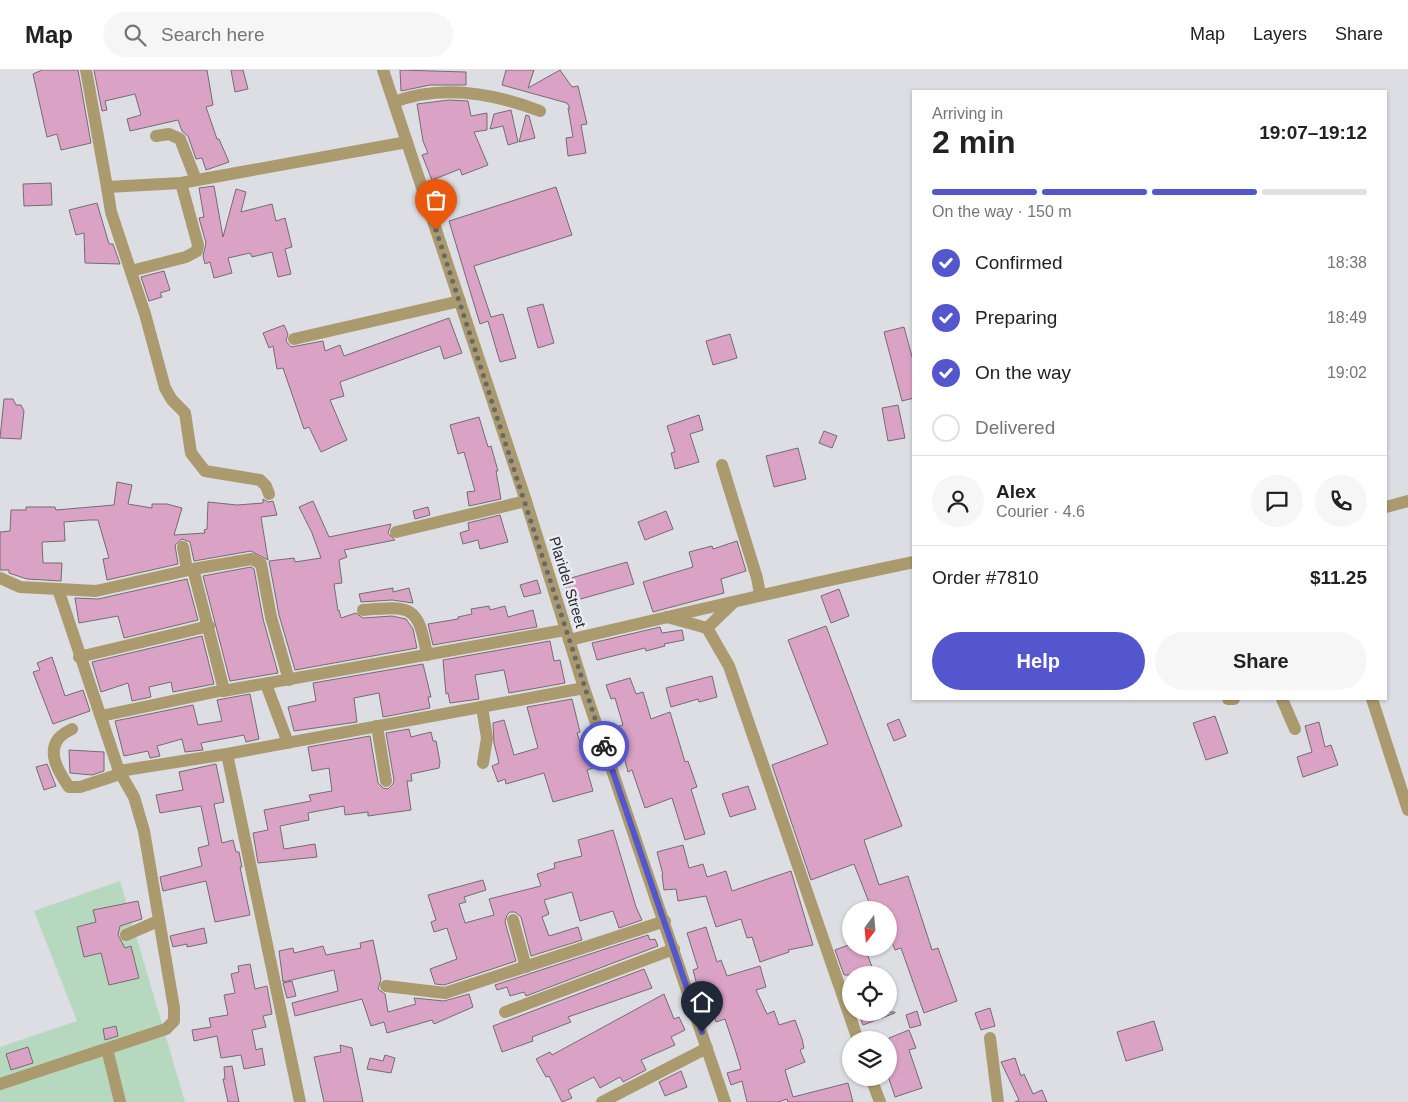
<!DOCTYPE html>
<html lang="en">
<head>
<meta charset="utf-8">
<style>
	:root { --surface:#fff; --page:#f6f6f6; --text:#222; --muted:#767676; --line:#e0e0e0; --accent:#5356cd }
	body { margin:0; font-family:Helvetica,sans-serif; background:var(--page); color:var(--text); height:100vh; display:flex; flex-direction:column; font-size:19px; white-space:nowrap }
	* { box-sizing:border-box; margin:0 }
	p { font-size:16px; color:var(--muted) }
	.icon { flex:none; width:28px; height:28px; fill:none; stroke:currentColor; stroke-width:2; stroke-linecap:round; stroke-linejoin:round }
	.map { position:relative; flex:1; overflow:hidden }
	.drawer { position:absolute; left:912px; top:20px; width:475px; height:610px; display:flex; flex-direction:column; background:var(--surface); border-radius:0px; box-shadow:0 1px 4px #0004 }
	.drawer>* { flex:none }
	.needle { width:32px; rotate:196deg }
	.fabs { position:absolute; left:842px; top:831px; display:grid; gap:10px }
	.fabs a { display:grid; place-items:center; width:55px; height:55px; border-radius:50%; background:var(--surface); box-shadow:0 1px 4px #0004; font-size:25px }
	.pin { position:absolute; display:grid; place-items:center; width:42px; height:42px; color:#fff; margin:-51px -21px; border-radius:50% 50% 50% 0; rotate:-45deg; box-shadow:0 0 5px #0007 }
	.pin .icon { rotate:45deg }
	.courier { position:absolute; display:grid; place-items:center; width:50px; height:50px; margin:-25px; border:4px solid #5356cd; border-radius:50%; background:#fff; color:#222; box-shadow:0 1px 6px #0007 }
	.head em { font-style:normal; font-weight:700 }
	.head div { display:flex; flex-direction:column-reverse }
	.head { display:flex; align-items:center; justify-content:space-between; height:85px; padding:0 20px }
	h1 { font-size:32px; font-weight:700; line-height:38px }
	.bar { display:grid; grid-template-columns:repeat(4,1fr); gap:8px 5px; align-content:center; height:60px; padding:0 20px }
	.bar i { height:6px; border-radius:4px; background:var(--line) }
	.bar .on { background:var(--accent) }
	.bar p { grid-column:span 4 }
	.line { display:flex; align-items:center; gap:12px; padding:0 20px; border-top:1px solid var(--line) }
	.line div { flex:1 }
	.round { display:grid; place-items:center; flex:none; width:52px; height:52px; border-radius:26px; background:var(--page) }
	ol { padding:0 20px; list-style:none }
	li { display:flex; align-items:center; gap:15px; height:55px }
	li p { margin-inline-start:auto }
	li .icon { padding:5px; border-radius:50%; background:var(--accent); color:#fff; stroke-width:4 }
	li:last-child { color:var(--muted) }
	li i { width:28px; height:28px; border:2px solid var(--line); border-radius:50% }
	.button { display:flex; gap:10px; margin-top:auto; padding:10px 20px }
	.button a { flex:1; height:58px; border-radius:30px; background:var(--accent); color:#fff; font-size:20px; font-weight:700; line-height:58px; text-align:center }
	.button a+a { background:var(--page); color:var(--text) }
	header { display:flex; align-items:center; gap:30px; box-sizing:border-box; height:70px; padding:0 25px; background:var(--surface); border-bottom:1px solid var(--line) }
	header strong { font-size:24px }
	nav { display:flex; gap:28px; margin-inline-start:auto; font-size:18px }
	.search { width:350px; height:45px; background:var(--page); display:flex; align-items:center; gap:12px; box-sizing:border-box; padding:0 18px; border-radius:28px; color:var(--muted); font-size:19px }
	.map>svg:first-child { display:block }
	.green { fill:#b6d8be }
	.building { fill:#daa2c5; stroke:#736d71 }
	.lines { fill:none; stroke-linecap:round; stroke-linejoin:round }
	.minor { stroke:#aa9a6e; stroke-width:12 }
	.done { stroke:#67686c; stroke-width:5; stroke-dasharray:0 9 }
	.route { stroke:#5356cd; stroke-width:6 }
	.labels { text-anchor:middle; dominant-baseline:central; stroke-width:5; stroke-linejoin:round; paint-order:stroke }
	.street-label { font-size:15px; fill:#28292b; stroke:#eaebf2 }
</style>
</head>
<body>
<header>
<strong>Map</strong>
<div class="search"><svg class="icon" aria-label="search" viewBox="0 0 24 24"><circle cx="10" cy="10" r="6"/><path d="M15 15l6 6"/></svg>Search here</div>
<nav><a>Map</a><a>Layers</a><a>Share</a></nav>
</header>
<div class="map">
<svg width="1408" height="1032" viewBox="0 0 1408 1032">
	<rect width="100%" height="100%" fill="#dddee4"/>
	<path class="green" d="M120,811L185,1032H0V977L77,951L34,841Z"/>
	<g class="building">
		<path d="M42,0H78L91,73L61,80L57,64L47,67L33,4Z"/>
		<path d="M94,0H207L213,35L206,37L217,69H219L229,92L206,100L202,88L196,89L188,66L182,61L178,50L130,61L127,49L141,45L135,24L105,31L107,40L102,41Z"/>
		<path d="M231,0H243L248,19L235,22Z"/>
		<path d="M400,0L466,2V15H430L401,21Z"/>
		<path d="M506,0H534L528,18L560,0L572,17L578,16L587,54L581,55L586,83L568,86L566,68L573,67L568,38H570L567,33L502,15Z"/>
		<path d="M449,30L468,31L471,46L487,43V60L474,62L488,95L462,105L460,99L432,110L422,85L428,83L423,71L417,34Z"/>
		<path d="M511,40L518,72L508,75L503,56L490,59L494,44Z"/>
		<path d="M526,45L529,46L535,68L519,72Z"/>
		<path d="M51,113L52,135L24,136L23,114Z"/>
		<path d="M214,116L223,167L236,119L246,122L241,142L272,134L276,151L285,148L292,177L285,179L291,204L278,207L272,182L252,187L250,183L228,188L232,203L214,208L210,192L205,194L203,186L206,173L199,148L204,147L199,118Z"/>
		<path d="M556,117L572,165L474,196L491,247L503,244L516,288L500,292L488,251L480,254L449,151Z"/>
		<path d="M97,133L109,174H113L120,194L85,193L84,163L76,165L69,140Z"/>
		<path d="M164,201L170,220L160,223L162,227L149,231L141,207Z"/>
		<path d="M543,234L554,273L538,278L527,238Z"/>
		<path d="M449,248L462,283L444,289L440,276L340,312L344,326L330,330L347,370L321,382L309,357L304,359L283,298L277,299L273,276L269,278L263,263L284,255L288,264L286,271L291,277L323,271L325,281L340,275L344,286Z"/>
		<path d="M904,257L914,294V328L902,331L884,262Z"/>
		<path d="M730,264L737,288L713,295L706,271Z"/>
		<path d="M4,329H13L16,335H21L24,341L21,369L0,368Z"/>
		<path d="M898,335L905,368L888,371L882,338Z"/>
		<path d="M699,345L703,360L690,364L699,392L675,399L671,383L675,382L667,356Z"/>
		<path d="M479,347L488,377L491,376L498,401H496L501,429L469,436L467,422L475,421L464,382L458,384L450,355Z"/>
		<path d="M824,361L837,366L832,378L819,373Z"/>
		<path d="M798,378L806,409L774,417L766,386Z"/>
		<path d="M117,412L132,415L128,434L152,438V434H167L182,438L174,465L205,463L204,460L207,459L208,432L237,435L263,433V429L268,432L273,431L277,445L261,447L268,490L251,481L194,491L190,472L182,469L175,475L178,494L107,510L103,489L109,488L98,450H89L64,452L65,471L42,472L43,493H62L61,511L27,509L9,503V500H0V462L10,461L11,440H26V437H55L56,440L114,435Z"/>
		<path d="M313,431L329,467L391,454L388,463L395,470L344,480L347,487L339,490L342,513L334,514L338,541L339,540L341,548L356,543L363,548L392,546L406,549L413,559L417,578L295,600L279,545L269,491L294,488L295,492L321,488L312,463L299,437Z"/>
		<path d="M428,437L430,445L415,449L413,441Z"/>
		<path d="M666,441L673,459L645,470L638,452Z"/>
		<path d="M500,445L508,472L480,479L478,470L463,474L460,463L469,460L468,453Z"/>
		<path d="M737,471L746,501L721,509L724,523L653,542L643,512L693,497L689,482L712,476L713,479Z"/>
		<path d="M627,492L634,514L570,532L564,510Z"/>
		<path d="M251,497L254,499L263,549L278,603L230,611L203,506Z"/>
		<path d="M187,509L198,550L124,568L118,546L79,553L75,528L98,529Z"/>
		<path d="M537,510L541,523L524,527L520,515Z"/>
		<path d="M393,518V522L409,518L413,533L392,530L361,532L359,524Z"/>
		<path d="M839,519L849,546L831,553L821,526Z"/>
		<path d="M489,536L490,540L505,536L508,547L533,540L537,557L433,575L428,554L458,549V547L472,544L471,539Z"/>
		<path d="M826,556L902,756L864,770L879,815L908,806L932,880L938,878L957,931L924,943L901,878L895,880L891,869H889V840H872L854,794L811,810L772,695L828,674L788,570Z"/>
		<path d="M660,557L662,563L682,560L684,570L664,574L665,576L646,581L645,578L597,590L592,573Z"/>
		<path d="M202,566L214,614L173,622L171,612L149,617L151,627L132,631L128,613L101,622L92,592Z"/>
		<path d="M550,571L554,591L560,590L565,613L509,623L504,600L475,605L479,629L450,633L448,623L446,624L443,590Z"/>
		<path d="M52,587L65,626L83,620L90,641L53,654L33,602L40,600L37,593Z"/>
		<path d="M423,594L431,627H428L430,638L383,647L379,623L354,628L357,652L294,661L288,637L316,631L313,613Z"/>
		<path d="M712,606L717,627L699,632L698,629L671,637L666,618Z"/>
		<path d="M630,608L636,624L643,622L651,649L670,642L685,692L688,691L697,717L691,719L705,764L685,770L672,728L645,738L632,700L628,702L616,657L623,655L615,628L611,629L606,615Z"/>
		<path d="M250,624L259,669L246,672L244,665L201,673L203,680L185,682L182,669L157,676L160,686L150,688L148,681L124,686L115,651L193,635L198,655L222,651L217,630Z"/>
		<path d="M572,629L580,662L577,663L584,686L589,684L593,698L587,700L593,721L553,732L544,703L506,714L505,709L498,712L492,696L499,693L494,673L493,653L504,650L514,685L538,678L527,637Z"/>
		<path d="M1215,646L1228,683L1206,690L1193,653Z"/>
		<path d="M899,649L906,666L894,671L887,654Z"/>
		<path d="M1319,652L1325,677L1331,675L1338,695L1303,707L1297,687L1312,682L1305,656Z"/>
		<path d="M409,659L411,667L431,662L433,671H436L440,692L439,698L411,704L412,711H407L411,740L368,746V742L345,745L344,736L308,743L309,750L280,756L284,779L315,774L317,787L258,793L253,763L268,760L264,740L311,731L309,725L332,721L329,698L312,701L308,677L370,666L378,713L383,718L388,719L393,714L394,710L386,663Z"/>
		<path d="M69,680L104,682V701L92,705L70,703Z"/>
		<path d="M47,694L56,716L44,720L36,697Z"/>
		<path d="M216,694L224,732L214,734L222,773L233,770L236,782H239L242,797H240L250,845L215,852L206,811L163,821L160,807L202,796L198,778L209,775L201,736L160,743L156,725L183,720L179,702Z"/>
		<path d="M748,716L756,739L730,747L722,724Z"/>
		<path d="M613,760L636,837L642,850L619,858L613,841L580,851L572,822L544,830L549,844L542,847L549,866L578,857L582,870L531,886L521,847L515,842H510L507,845L505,852L516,891L444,915L435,914L430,899L457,889L447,858L434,862L431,852L436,850L428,825L483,810L486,820L464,827L466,832L459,834L465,853L494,845L489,829L541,816L537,804L555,798L554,793L582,786L578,770Z"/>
		<path d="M683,775L689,798L703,794L707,807L726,801L732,821L791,801L813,875L788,880L789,882L760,892L752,867L747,868L741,849L716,857L706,826L678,831L676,819L664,820L662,805H663L657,782Z"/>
		<path d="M138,831L142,849L120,856L118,865L125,878L131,876L139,908L109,915L101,883L84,887L77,857L96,852L93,840Z"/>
		<path d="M706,857L717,892L721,890L727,906L760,896L766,917L756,920L767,944L774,941L779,955L795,950L802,969L804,978L800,980L805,992L785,1000L793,1027L848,1013L853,1032H788L787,1029L778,1032H747L742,1011L731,1015L727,1003L741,999L735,979L725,949L716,952L710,935L703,937L693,900L698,898L687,863Z"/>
		<path d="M204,858L207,873L187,877V874L173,877L170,866Z"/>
		<path d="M648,865L650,870L655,869L658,876L526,926L524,922L510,926L507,917L497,920L495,915Z"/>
		<path d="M373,870L381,909L378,919L385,924L388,942L416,934L414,928L444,931L469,924L473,937L434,954L432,950L387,963L384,952L371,956L362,929L295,946L292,933L338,921L334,900L283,912L279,881L293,878L294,883L323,876L326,885L361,878L360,873Z"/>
		<path d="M851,874V878H865L875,905H844L835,880Z"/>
		<path d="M250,894L255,919L267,916L272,944L263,946L266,957L252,960L256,980L262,978L265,995L244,999L241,985L221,988L217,966L194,971L192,960L211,957L209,948L228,945L224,925L235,923L231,904L239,902L238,896Z"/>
		<path d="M644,899L652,918L568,947L571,952L532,967L533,971L502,982L493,956Z"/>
		<path d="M292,911L296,926L287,928L283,913Z"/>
		<path d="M664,924L674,949L679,947L685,960L671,967L675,975L641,990L646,1000L623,1012L620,1007L600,1018L594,1007L568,1020L572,1028L562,1032L549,1006L546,1007L536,989L550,982L552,985Z"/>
		<path d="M990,938L995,956L981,960L975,943Z"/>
		<path d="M917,941L921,955L910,958L906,945Z"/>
		<path d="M858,942H895V943L863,955Z"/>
		<path d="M1154,951L1163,980L1126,991L1117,962Z"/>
		<path d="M116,956L118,966L105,970L103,959Z"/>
		<path d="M909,960L916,978L909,980L922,1018L895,1027L889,1009V968Z"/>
		<path d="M340,975L352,978L363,1032H324L314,987L341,982Z"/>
		<path d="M28,977L33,993L11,1000L6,984Z"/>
		<path d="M385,985L395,988L391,1003L367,999L370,988L383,991Z"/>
		<path d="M1015,988L1021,1006L1024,1004L1033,1024L1042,1020L1047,1032H1015L1019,1030L1001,992Z"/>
		<path d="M232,996L239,1032H228L223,1009H225L224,997Z"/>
		<path d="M681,1001L687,1017L665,1026L659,1012Z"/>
	</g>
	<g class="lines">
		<g class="minor">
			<path d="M86,0L107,117L181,113L407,72"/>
			<path d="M383,0L526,431L584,618L725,1032"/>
			<path d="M394,32C442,14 493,23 540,41"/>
			<path d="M156,66L169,64L180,69L196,110"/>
			<path d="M107,117L111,142L145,244L165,318L172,330L185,343L191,383L205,401L260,410L266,416L269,424"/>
			<path d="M131,201L186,187L197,181L198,175L181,113"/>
			<path d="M294,269L460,231"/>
			<path d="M722,395L757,508L760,524"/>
			<path d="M1386,437L1408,431"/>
			<path d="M396,462L526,431"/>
			<path d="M183,477L187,500"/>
			<path d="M193,499L252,489L261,494L271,547L289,610"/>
			<path d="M0,508L20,517L96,521L193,499L224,620L101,646"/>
			<path d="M58,519L119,701L227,684L584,618"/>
			<path d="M363,540C412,536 418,535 427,585"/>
			<path d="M667,547L707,558L729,596L858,970"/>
			<path d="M707,558L734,532"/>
			<path d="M569,570C684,543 798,516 914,492"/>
			<path d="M79,587L209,556"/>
			<path d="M266,614L288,673"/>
			<path d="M223,621L565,560"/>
			<path d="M1228,629H1234"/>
			<path d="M1282,629L1295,659"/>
			<path d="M1372,629L1408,740"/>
			<path d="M482,637L487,668L483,693"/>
			<path d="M377,656L386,711"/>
			<path d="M72,659C68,661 62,664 59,668C46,683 60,704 69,717H80L120,704"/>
			<path d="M227,684L300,1032"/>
			<path d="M513,850L526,897"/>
			<path d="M126,865L158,851"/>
			<path d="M386,916L445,923L665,851"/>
			<path d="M505,942L674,879"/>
			<path d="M990,968L998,1032"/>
			<path d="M107,979L120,1032"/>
			<path d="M871,1008L880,1032"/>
			<path d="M0,1014L166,959L174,951V938L144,761L134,727L119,701"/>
			<path d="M602,1032L707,978"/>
		</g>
	</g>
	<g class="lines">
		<path class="done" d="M436,160L604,676"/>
		<path class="route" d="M604,676L702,962"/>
	</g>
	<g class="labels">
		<g class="street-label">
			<text transform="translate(568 512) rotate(73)">Plaridel Street</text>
		</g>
	</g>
</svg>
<div class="fabs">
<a><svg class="needle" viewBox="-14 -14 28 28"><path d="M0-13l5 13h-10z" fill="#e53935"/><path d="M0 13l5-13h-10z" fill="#767676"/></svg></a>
<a><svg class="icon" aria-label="locate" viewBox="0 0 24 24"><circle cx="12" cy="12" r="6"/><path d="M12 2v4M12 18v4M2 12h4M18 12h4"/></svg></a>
<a><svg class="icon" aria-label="layers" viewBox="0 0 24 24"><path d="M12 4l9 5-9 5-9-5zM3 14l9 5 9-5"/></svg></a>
</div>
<div class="pin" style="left:436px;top:160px;background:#ea580c"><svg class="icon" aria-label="bag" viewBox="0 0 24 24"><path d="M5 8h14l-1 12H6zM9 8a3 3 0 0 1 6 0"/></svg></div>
<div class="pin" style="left:702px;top:962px;background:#1f2937"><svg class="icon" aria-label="home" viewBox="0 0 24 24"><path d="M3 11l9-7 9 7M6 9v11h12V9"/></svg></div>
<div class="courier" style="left:604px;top:676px"><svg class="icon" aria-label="bike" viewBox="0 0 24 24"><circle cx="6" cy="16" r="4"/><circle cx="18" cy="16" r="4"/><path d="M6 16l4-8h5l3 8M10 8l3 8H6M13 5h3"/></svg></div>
<section class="drawer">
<div class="head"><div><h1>2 min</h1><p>Arriving in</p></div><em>19:07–19:12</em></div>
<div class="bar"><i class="on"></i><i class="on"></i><i class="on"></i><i></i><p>On the way · 150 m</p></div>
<ol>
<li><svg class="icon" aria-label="check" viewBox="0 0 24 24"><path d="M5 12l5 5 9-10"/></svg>Confirmed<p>18:38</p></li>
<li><svg class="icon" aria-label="check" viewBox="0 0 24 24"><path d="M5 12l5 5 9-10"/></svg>Preparing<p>18:49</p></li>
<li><svg class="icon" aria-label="check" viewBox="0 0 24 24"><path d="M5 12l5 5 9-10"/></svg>On the way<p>19:02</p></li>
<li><i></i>Delivered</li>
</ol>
<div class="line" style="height:90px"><a class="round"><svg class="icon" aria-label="person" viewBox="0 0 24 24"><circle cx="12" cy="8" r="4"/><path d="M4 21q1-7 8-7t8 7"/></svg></a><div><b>Alex</b><p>Courier · 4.6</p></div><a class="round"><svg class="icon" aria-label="chat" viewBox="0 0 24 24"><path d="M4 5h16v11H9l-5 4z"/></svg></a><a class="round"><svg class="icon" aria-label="phone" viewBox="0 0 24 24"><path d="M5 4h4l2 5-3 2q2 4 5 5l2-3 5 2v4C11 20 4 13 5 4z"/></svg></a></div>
<div class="line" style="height:65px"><div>Order #7810</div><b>$11.25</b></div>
<div class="button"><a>Help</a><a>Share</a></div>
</section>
</div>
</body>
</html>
